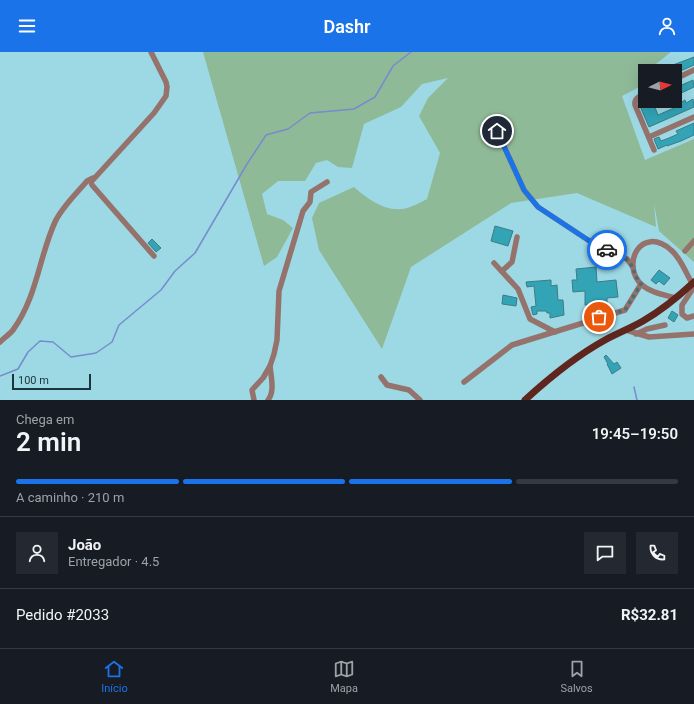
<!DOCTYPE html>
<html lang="pt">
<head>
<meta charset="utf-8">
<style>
	:root { --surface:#171b24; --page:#242831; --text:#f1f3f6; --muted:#9ea1a6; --line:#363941; --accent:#1a73e8 }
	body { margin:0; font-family:Roboto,sans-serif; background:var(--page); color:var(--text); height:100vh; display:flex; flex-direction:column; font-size:15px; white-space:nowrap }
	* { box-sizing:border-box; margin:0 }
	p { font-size:13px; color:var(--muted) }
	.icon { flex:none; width:22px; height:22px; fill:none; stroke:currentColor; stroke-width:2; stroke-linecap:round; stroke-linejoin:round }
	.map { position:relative; height:348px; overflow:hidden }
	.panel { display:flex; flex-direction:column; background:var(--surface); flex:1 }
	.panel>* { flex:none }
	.needle { width:26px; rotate:84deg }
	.fabs { position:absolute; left:638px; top:12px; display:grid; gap:8px }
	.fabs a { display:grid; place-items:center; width:44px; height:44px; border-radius:0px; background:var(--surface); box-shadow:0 4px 16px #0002; font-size:20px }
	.scale { position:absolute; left:12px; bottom:10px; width:79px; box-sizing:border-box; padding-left:4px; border:2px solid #1c353a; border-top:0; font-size:11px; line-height:14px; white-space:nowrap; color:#1c353a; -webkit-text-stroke:3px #9cd9e5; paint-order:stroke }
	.pin { position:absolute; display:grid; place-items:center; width:34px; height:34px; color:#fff; margin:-17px; border:2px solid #fff; border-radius:50%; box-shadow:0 1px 4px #0007 }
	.courier { position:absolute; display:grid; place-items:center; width:40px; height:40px; margin:-20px; border:3px solid #1a73e8; border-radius:50%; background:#fff; color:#222; box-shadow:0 1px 5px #0007 }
	.overview em { font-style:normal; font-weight:600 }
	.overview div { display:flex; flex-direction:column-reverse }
	.overview { display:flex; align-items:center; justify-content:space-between; height:68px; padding:0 16px }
	h1 { font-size:26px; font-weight:600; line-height:30px }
	.bar { display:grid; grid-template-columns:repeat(4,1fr); gap:6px 4px; align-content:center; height:48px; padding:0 16px }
	.bar i { height:5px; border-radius:3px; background:var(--line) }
	.bar .current { background:var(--accent) }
	.bar p { grid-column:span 4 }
	.line { display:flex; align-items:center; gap:10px; padding:0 16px; border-top:1px solid var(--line) }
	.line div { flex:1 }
	.round { display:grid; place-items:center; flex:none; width:42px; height:42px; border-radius:0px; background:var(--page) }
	header { display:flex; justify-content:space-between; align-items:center; height:52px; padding:0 16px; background:var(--accent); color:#fff; font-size:18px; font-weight:600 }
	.tabs { display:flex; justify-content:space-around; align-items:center; height:56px; border-top:1px solid var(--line); background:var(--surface); font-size:11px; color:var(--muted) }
	.tabs a { display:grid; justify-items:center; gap:2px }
	.tabs .current { color:var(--accent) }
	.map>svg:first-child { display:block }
	.green { fill:#8fba98 }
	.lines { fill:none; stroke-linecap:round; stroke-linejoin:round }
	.stream { stroke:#778bcd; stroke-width:1.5 }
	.building { fill:#32a4b6; stroke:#3f7b85 }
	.minor { stroke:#95726b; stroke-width:5.5 }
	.major { stroke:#5f261d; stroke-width:7 }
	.done { stroke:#496e76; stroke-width:4; stroke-dasharray:0 7.2 }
	.route { stroke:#1a73e8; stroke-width:5 }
</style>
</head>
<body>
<header><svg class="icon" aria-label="menu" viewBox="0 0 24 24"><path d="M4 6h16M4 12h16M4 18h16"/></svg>Dashr<svg class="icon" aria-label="person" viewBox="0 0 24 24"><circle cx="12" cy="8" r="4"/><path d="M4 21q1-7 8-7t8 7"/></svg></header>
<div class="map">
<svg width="694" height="348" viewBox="0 0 694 348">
	<rect width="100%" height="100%" fill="#9cd9e5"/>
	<path class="green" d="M203,0H671L647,19H645V32L622,44L645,108L694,87V210L659,179L654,151L656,175L577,141L511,151L411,215L382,297L319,198L312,166L319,151L354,135C369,148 389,163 410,155C416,153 421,150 427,147L440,101L419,64L428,46L448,26L422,32L401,55L364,72L352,116L338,115L327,108L316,111L305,129H278L262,142L267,162L283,168L293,176L277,205L264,214Z"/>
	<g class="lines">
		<g class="stream">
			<path d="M0,324L18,317L28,300L40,289L53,290L71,305L96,301L112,290L119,273L161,238L175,219L195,201L247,112L266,83L288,77L310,61L354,57L375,45L393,14L411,0"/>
			<path d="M634,335L637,348"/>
		</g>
	</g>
	<g class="building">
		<path d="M694,5V13L676,21L673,13Z"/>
		<path d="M693,28L694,35L677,43L675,36Z"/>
		<path d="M693,47L694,55L649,75L639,52L646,49H663L654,53L658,63L674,56L671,49H676L678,52L685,48L686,51Z"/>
		<path d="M694,71V83L681,89L667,94V93L658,97L654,87L659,85L661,89L669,86L678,82L676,79Z"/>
		<path d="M495,174L513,179L508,194L491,189Z"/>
		<path d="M152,187L161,196L156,200L148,191Z"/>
		<path d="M596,215L597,230L616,228L618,245L607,246V251L595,252V257H590V253H585V239L573,240L572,228H577L576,217Z"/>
		<path d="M659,218L670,226L664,233L659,229L656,232L651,228Z"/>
		<path d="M551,228V234L557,233L558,248H563L564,263L550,266V261H547L546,259H537V262L533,263L531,255L536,254L534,234L527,235L526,230Z"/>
		<path d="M503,243L517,246L516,254L502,252Z"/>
		<path d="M672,259L678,263L674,270L668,266Z"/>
		<path d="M606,303L614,312L617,310L621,316L612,322L607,312H608L604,305Z"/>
	</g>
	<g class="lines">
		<g class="minor">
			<path d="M151,0L166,30L167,35L166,44L154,61L91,130L92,133L154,204"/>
			<path d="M675,27L694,18"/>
			<path d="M645,41C640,44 634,46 635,53L654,98"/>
			<path d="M497,79L524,138L538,155L591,190L627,207L633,215"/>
			<path d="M649,85L694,65"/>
			<path d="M685,199L694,189"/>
			<path d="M494,211L518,237L530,267L555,280"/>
			<path d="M502,219L512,210L517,185"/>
			<path d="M694,235L682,253V262L687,266L694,264"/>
			<path d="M676,246C665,243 651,241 642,233C620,213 641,172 671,198C682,207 686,223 694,234"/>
			<path d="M626,278L649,285L694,282"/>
			<path d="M636,282L647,277L665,273"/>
			<path d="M0,290C4,286 10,282 13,278C37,245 39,205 55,170C62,155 77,141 87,129L93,126"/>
			<path d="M381,325L387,333L409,338L420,348"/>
			<path d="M464,330L512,293L625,258L641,232"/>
			<path d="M254,348L252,338L263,326L270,314L274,302L277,288L279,239L303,159L310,150L311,140L327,130"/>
			<path d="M268,348C275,340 271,324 270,314"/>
		</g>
		<path class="major" d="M525,348C549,326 576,304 605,288C618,281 631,276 643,269C662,258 679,244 694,230"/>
	</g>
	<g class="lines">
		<path class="done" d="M599,265L625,258L641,232L635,223L633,215L626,207L607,198"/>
		<path class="route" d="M497,79L524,138L538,155L591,190L607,198"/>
	</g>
</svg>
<div class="fabs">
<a><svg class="needle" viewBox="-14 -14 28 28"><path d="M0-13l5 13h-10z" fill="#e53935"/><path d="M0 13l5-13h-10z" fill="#9ea1a6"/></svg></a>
</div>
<div class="scale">100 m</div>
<div class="pin" style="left:599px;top:265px;background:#ea580c"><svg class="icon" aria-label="bag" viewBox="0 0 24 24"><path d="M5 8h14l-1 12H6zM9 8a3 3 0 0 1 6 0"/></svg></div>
<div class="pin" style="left:497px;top:79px;background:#1f2937"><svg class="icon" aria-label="home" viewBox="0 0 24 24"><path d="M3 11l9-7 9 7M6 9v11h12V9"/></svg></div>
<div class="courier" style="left:607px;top:198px"><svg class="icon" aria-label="car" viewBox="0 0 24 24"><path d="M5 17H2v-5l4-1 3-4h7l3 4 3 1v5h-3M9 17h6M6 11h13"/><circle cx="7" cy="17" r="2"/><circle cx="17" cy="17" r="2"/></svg></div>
</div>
<section class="panel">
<div class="overview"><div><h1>2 min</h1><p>Chega em</p></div><em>19:45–19:50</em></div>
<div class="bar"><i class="current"></i><i class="current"></i><i class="current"></i><i></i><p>A caminho · 210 m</p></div>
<div class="line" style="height:72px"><a class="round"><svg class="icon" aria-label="person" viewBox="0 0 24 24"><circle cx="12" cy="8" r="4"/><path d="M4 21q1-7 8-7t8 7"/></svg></a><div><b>João</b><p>Entregador · 4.5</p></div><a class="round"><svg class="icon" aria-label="chat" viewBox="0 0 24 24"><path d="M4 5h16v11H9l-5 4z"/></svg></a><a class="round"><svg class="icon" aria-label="phone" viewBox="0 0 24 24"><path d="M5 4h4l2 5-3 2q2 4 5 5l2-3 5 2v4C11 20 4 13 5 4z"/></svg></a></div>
<div class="line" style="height:52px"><div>Pedido #2033</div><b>R$32.81</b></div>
</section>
<nav class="tabs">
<a class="current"><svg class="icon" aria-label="home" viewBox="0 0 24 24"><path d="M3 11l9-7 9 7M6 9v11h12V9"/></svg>Início</a>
<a><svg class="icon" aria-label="map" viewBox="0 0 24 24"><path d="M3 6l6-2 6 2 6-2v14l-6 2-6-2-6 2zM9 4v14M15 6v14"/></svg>Mapa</a>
<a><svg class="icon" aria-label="saved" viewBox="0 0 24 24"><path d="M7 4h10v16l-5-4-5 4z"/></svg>Salvos</a>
</nav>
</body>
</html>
